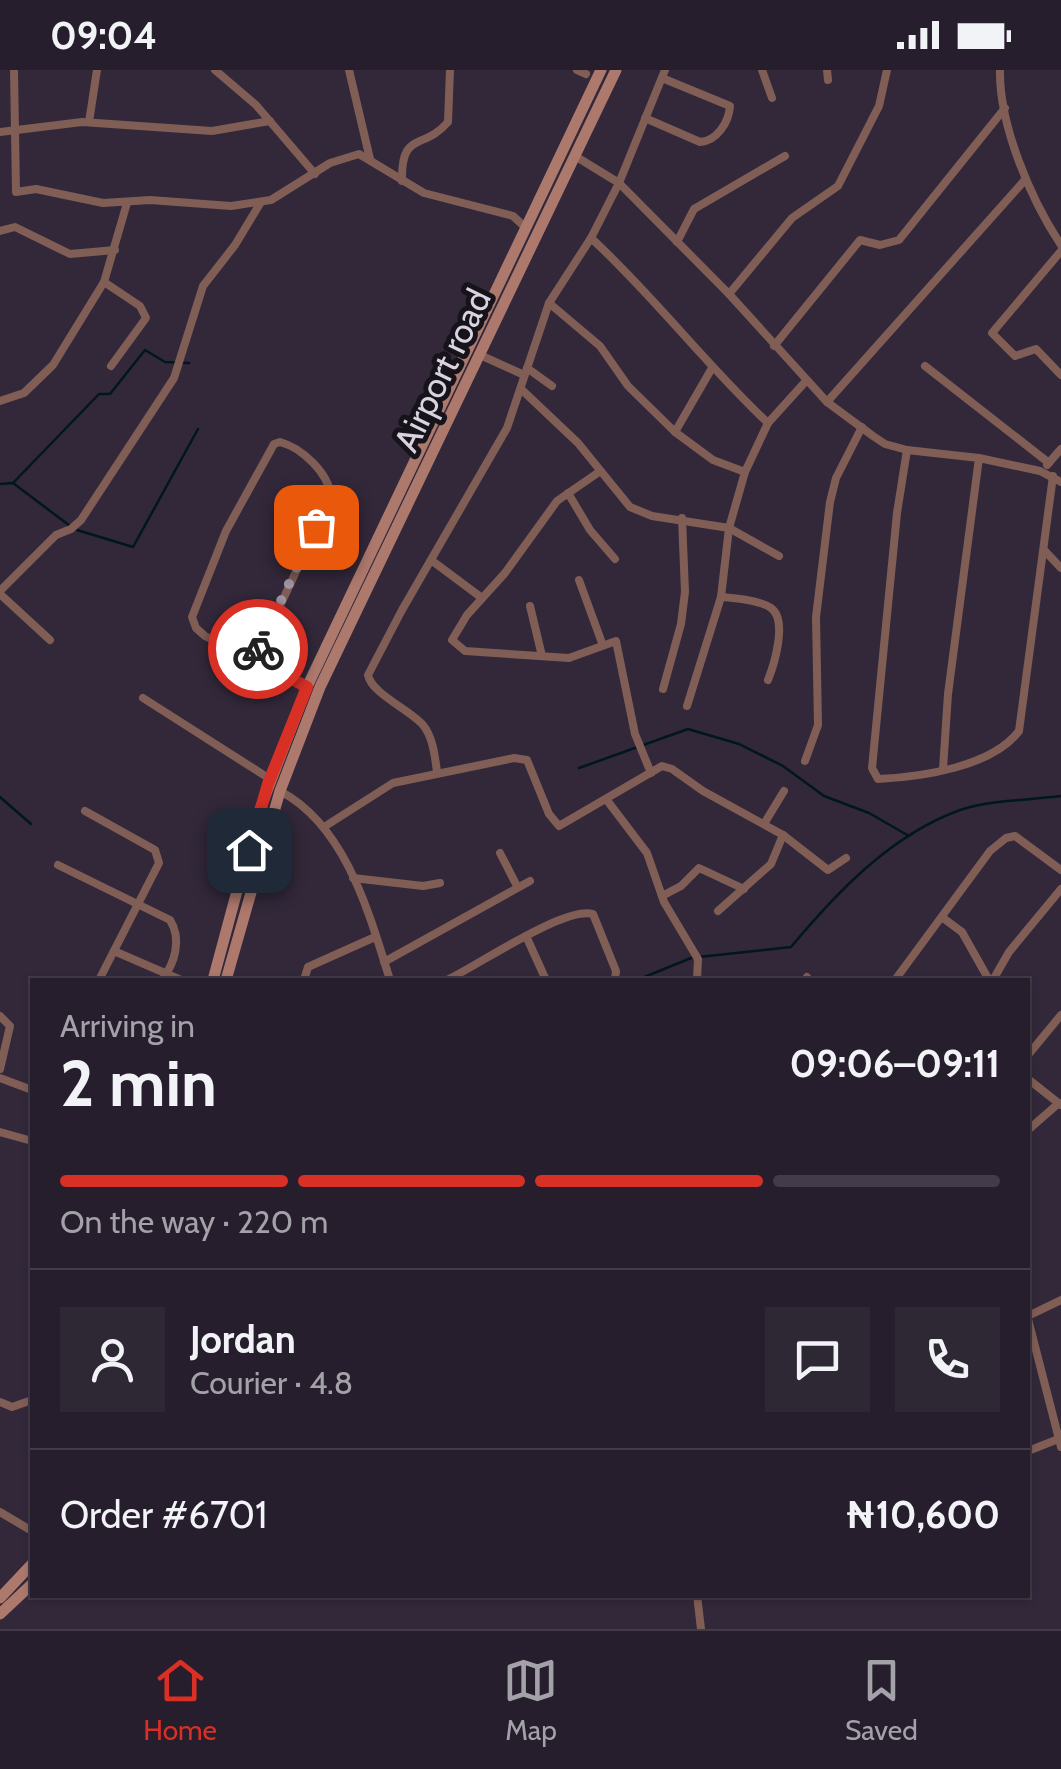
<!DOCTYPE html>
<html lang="en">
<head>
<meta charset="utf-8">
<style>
	:root { --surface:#261e2c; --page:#2e2734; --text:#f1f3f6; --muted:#a4a2a9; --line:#423c48; --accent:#d93025 }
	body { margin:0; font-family:Cabin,sans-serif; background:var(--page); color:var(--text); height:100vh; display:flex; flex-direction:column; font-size:38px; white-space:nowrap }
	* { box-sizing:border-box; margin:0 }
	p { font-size:32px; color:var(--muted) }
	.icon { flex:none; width:55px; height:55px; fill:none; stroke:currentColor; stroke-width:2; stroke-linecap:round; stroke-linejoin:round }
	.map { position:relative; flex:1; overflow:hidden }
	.side { position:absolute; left:30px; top:908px; width:1000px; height:620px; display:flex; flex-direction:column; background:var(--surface); border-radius:0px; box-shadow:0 2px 8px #0004,0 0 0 2px var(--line) }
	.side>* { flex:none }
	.pin { position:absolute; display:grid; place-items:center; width:85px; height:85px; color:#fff; margin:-42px; border-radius:20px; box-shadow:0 5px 15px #0006 }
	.courier { position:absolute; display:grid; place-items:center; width:100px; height:100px; margin:-50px; border:8px solid #d93025; border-radius:50%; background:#fff; color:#222; box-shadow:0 2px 12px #0007 }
	.headline em { font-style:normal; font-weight:700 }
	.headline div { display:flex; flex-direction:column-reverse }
	.headline { display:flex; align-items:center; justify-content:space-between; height:170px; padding:0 30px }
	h1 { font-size:65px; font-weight:700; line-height:75px }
	.bar { display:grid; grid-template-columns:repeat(4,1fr); gap:15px 10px; align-content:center; height:120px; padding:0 30px }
	.bar i { height:12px; border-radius:8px; background:var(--line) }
	.bar .current { background:var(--accent) }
	.bar p { grid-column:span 4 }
	.line { display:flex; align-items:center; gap:25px; padding:0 30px; border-top:2px solid var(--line) }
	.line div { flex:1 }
	.round { display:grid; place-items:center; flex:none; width:105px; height:105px; border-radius:0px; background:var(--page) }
	.status { display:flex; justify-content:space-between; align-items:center; height:70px; padding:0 50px; background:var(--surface); direction:ltr }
	.status svg { height:28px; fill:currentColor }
	.menu { display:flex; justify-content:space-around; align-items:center; height:140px; border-top:2px solid var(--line); background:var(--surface); font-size:28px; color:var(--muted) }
	.menu a { display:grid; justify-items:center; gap:5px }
	.menu .current { color:var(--accent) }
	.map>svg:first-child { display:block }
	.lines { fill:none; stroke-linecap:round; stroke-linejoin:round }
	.stream { stroke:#00171e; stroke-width:2.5 }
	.street { stroke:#805e56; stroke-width:8 }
	.secondary { stroke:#ae796d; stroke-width:11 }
	.done { stroke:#9f97a5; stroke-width:10; stroke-dasharray:0 18 }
	.route { stroke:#d93025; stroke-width:12 }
	.labels { text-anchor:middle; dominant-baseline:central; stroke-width:10; stroke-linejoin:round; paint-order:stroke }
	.street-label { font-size:35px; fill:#d9d3df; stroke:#17131b }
</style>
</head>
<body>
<div class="status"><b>09:04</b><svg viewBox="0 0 49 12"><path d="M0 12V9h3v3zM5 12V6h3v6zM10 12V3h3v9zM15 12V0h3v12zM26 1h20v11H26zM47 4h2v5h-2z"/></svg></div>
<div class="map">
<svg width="1061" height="1559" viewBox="0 0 1061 1559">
	<rect width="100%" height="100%" fill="#32283a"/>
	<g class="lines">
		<g class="stream">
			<path d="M13,413L99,324H110L145,280L165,292L189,293"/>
			<path d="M0,414L13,413L70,456"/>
			<path d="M77,460L133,477L198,359"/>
			<path d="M579,698L688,659L739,674L783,696L824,726L869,743L909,766"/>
			<path d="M0,727L31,754"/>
			<path d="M699,887L791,877C837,822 891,765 960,740C990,730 1029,730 1061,726"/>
			<path d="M637,910L691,888"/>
		</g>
		<g class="street">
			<path d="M14,0L16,122L36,119L103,133L150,130L231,136L271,130L330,93L359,84L424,123L513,146L526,158"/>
			<path d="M215,0L256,35L315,104"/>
			<path d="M349,0L370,89"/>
			<path d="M577,0L586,4"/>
			<path d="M762,0L772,28"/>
			<path d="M827,0L828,10"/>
			<path d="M1000,0C999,55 1031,130 1061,175"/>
			<path d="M645,48L700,72C717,71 729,52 730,36L662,8"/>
			<path d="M89,52L97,0"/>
			<path d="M0,62L82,52L212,61L270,51"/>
			<path d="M575,86L619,113L729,224L827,332L873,366L885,374L907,380L979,388L1040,401L1061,412"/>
			<path d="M402,111C401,60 423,81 448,52L450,0"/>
			<path d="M0,161L15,157L70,184L115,180"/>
			<path d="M591,168C654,226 706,295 768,353"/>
			<path d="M677,172L694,139L785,86"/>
			<path d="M1061,181L992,263L1015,286L1036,279L1061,305"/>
			<path d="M104,212L140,236L146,248L111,296"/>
			<path d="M729,224L792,148L838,116L879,36L887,0"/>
			<path d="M549,233L600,276L628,316L675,362L713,390L745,402"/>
			<path d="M774,276L860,170L880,175L899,170L1005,38"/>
			<path d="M480,285L524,305"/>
			<path d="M925,296L1049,393"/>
			<path d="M527,298L552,316"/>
			<path d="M521,319L578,373L630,437L652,446L729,458L779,486"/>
			<path d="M0,331L24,323L53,295L104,212L127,133"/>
			<path d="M827,332L1024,111"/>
			<path d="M675,362L712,298"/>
			<path d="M907,380L897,443L872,698L878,709C921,707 992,697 1019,661L1053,406"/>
			<path d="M1047,395L1061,379"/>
			<path d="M599,402L557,431L505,503L467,545L452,570L465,581L569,588L616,571L635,664L651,703"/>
			<path d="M568,423L590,460L615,489"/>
			<path d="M1044,480L1061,498"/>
			<path d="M431,490L482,528"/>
			<path d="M579,510L602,573"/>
			<path d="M0,521L56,465L71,459L81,450L174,308L203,216L235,175L261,132"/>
			<path d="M0,524L50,570"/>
			<path d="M721,527C735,528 760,530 771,538C788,550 774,595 768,610"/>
			<path d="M530,536L542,586"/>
			<path d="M255,589L331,427C329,403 302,378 280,372L274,374L226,461L192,547L196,558L205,566L307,617"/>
			<path d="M663,619L681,554L685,522L682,448"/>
			<path d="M143,628L270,709"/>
			<path d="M687,636L721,527L729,458L745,402L768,353L806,311"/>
			<path d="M805,691L818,655L816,547L830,432L836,408L862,357"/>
			<path d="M943,699L948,624L979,388"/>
			<path d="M437,702C435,687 433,667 423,655C410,640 371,623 368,605L402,540L507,358L549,233L591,168L619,113L665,0"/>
			<path d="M280,721C346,756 369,843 390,910"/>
			<path d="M606,729L647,783L664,832L698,889L697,910"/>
			<path d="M85,741L155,780L159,793L99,910"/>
			<path d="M764,754L784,721"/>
			<path d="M324,757L393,713L514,688L527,690L549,744L559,756L662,696L672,699L703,721L783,765L828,800L846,788"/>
			<path d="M500,783L517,816"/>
			<path d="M58,795L170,850C182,869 175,893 162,910"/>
			<path d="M353,808L423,816L440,813"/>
			<path d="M662,826L681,816L699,798L744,819"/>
			<path d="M718,841L771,794L783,765"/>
			<path d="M943,848L962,862L989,910"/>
			<path d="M526,866L546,910"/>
			<path d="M114,881L181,910"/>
			<path d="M384,892L530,811"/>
			<path d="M304,910L308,897L375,867"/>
			<path d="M447,910C477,896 564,836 593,844L616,901L615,910"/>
			<path d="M805,910L807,907"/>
			<path d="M895,910L990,781L1006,768L1015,766L1061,800"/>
			<path d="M993,910L1009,882L1061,819"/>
			<path d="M0,946L10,956L0,999"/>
			<path d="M1028,985L1061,945"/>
			<path d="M0,1008L32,1020"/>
			<path d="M1028,1009L1061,1035"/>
			<path d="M1028,1060L1059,1033"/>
			<path d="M0,1062L32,1071"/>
			<path d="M1028,1246L1061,1230"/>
			<path d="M1028,1249L1061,1377"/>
			<path d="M0,1332L12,1337L32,1330"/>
			<path d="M1028,1381L1061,1368"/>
			<path d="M0,1442L32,1461"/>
			<path d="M697,1525L701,1559"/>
		</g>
		<g class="secondary">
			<path d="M213,910L257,747L307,617L601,0"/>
			<path d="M226,910L280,721L320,617L616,0"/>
			<path d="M0,1528L32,1494"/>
			<path d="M0,1544L32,1514"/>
		</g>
	</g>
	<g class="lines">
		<path class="done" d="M258,579L316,457"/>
		<path class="route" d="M249,780L268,714L307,617L254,589L258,579"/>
	</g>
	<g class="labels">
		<g class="street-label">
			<text transform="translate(442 300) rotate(-64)">Airport road</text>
		</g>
	</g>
</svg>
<div class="pin" style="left:316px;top:457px;background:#ea580c"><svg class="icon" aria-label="bag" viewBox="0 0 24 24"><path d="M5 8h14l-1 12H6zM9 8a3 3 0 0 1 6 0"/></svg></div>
<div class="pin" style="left:249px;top:780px;background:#1f2937"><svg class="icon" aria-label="home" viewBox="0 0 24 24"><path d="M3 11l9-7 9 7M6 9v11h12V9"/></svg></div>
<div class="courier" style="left:258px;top:579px"><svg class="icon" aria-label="bike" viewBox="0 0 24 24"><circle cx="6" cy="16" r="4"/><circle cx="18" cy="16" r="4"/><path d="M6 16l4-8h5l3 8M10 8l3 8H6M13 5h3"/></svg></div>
<section class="side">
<div class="headline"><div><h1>2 min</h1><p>Arriving in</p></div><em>09:06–09:11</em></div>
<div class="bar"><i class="current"></i><i class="current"></i><i class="current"></i><i></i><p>On the way · 220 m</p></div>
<div class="line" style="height:180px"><a class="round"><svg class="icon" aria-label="person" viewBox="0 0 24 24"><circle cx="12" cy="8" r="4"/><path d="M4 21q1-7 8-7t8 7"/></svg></a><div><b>Jordan</b><p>Courier · 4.8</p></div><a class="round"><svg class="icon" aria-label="chat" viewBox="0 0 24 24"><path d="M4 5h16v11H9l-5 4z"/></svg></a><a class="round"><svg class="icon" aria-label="phone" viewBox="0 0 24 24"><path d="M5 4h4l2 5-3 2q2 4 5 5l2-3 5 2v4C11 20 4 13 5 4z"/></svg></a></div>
<div class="line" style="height:130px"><div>Order #6701</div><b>₦10,600</b></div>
</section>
</div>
<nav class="menu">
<a class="current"><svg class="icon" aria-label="home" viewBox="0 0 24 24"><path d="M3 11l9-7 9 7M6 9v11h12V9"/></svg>Home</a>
<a><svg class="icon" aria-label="map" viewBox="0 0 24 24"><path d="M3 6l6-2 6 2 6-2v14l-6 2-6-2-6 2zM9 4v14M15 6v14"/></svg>Map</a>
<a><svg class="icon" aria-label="saved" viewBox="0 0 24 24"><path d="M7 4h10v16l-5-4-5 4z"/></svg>Saved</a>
</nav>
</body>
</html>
